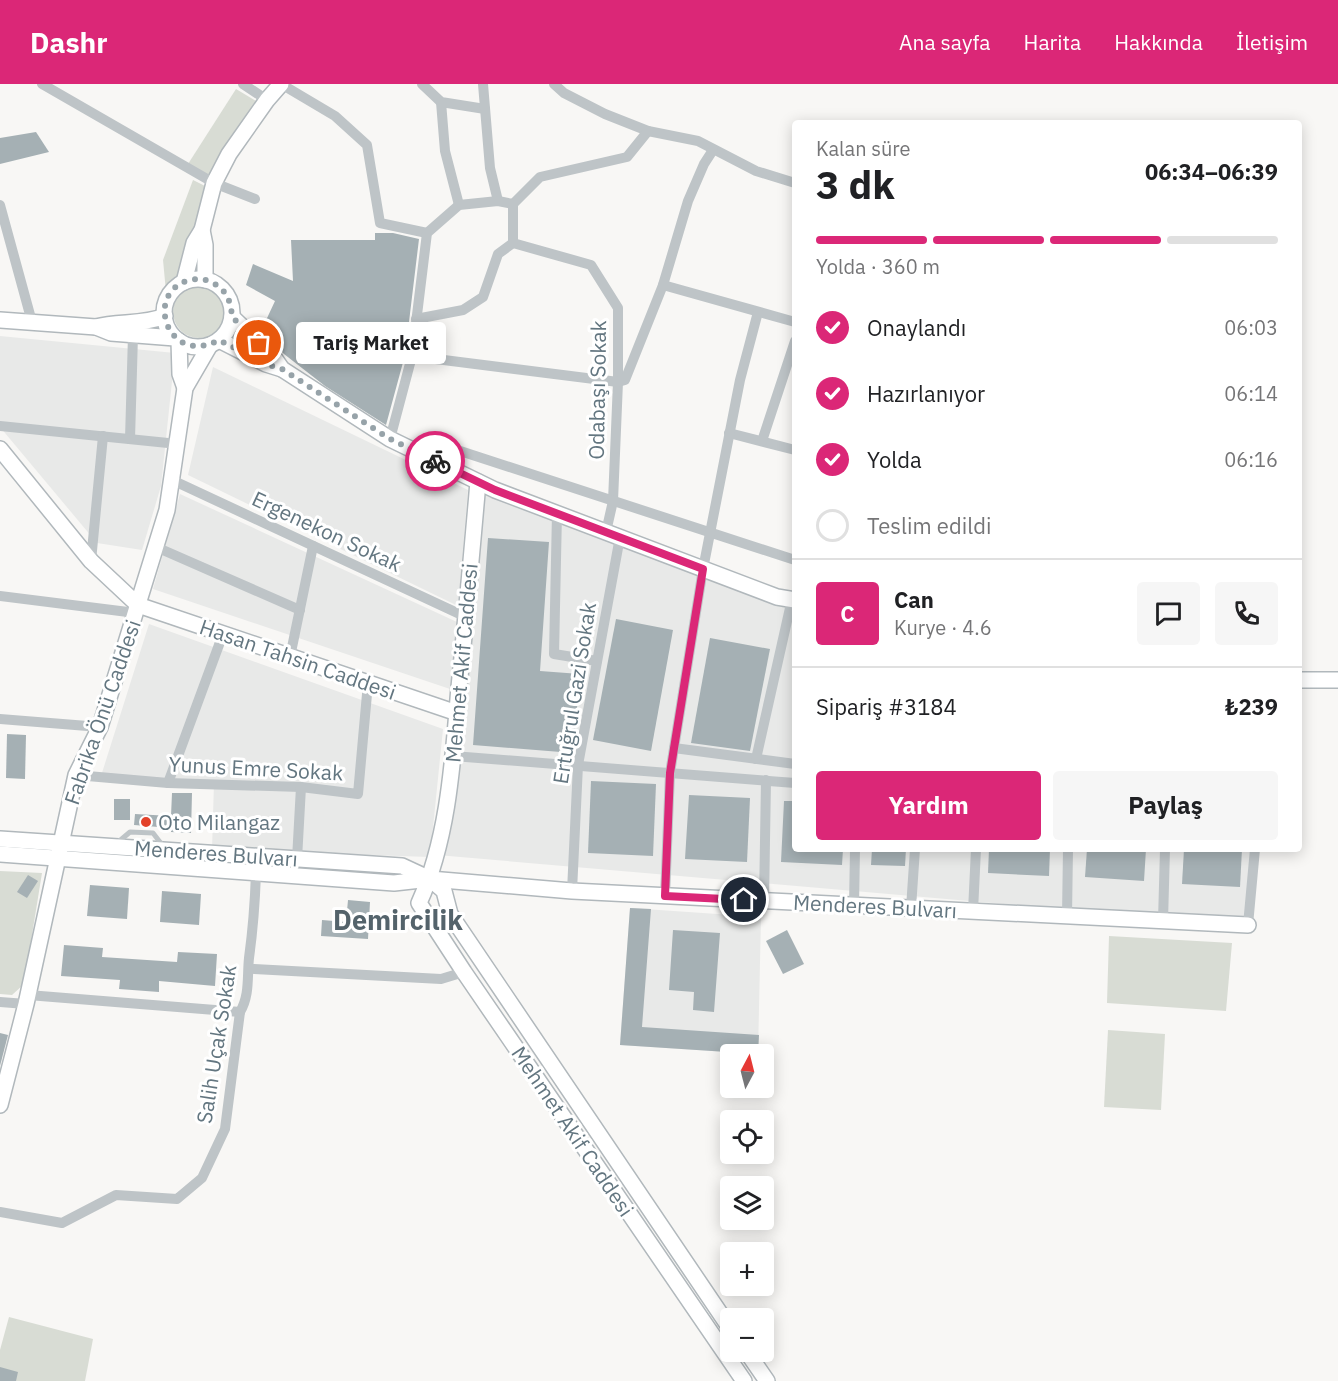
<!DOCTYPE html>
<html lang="tr">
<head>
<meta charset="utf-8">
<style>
	:root { --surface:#fff; --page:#f6f6f6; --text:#202124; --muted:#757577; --line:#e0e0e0; --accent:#db2777 }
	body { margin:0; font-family:"IBM Plex Sans",sans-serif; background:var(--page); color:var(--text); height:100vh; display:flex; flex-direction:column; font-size:22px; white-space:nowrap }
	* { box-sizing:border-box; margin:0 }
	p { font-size:20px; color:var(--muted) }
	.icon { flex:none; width:33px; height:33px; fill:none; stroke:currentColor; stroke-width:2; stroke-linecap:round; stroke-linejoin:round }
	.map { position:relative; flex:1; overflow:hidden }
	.details { position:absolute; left:792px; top:36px; width:510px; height:732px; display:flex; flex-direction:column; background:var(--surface); border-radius:6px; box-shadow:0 3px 15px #0003 }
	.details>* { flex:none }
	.needle { width:39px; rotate:7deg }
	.fabs { position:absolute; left:720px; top:960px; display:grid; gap:12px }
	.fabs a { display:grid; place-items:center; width:54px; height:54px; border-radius:6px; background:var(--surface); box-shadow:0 3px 15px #0003; font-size:30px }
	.pin { position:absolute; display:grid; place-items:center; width:51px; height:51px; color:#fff; margin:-26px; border:3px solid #fff; border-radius:50%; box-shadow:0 2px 6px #0007 }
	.courier { position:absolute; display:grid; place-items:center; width:60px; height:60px; margin:-30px; border:4px solid #db2777; border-radius:50%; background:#fff; color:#222; box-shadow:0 2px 8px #0007 }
	.bubble { position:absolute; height:42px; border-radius:6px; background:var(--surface); box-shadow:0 3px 15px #0003; font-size:20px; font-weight:700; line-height:42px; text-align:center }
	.summary em { font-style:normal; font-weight:700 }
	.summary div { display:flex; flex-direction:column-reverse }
	.summary { display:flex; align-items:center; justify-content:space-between; height:102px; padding:0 24px }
	h1 { font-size:39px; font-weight:700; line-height:45px }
	.bar { display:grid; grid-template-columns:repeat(4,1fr); gap:9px 6px; align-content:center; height:72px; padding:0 24px }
	.bar i { height:8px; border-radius:4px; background:var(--line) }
	.bar .active { background:var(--accent) }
	.bar p { grid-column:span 4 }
	.line { display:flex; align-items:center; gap:15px; padding:0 24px; border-top:2px solid var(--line) }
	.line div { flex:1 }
	.round { display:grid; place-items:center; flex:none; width:63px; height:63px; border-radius:6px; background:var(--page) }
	ol { padding:0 24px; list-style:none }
	li { display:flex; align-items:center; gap:18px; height:66px }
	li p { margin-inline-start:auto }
	li .icon { padding:6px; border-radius:50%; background:var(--accent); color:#fff; stroke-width:4 }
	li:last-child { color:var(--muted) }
	li i { width:33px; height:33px; border:3px solid var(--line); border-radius:50% }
	.primary-button { display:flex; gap:12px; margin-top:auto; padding:12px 24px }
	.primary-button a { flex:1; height:69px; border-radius:6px; background:var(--accent); color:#fff; font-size:24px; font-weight:700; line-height:69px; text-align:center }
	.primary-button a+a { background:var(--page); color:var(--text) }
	header { display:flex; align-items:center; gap:36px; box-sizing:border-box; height:84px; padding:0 30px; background:var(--accent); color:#fff }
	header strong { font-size:28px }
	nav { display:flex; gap:33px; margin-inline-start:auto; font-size:21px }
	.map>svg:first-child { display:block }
	.built { fill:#e8e9e8 }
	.green { fill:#d8dcd4 }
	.building { fill:#a5b0b4 }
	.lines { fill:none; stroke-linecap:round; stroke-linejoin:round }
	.secondary-casing { stroke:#b1b8bc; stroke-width:18 }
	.lane { stroke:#bec4c7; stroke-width:5 }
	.street { stroke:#bec4c7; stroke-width:10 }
	.secondary { stroke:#fff; stroke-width:15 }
	.done { stroke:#97a3a9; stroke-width:6; stroke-dasharray:0 10.8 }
	.route { stroke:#db2777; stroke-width:8 }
	.poi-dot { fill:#e3422a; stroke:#fff; stroke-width:2 }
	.labels { text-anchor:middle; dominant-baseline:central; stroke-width:6; stroke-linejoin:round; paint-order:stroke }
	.street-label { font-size:21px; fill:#637680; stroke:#fff }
	.poi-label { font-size:21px; fill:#637680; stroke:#fff; text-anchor:start }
	.district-label { font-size:27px; font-weight:bold; fill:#54636b; stroke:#fff }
</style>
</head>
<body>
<header>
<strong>Dashr</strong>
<nav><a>Ana sayfa</a><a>Harita</a><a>Hakkında</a><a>İletişim</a></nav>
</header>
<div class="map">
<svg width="1338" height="1297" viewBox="0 0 1338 1297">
	<rect width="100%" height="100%" fill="#f8f7f5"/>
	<g class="built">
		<path d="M0,252L175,269L161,402L142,466L97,459L0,343Z"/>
		<path d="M213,283L468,406L458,522L188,391Z"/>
		<path d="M478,398L795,516V765H1252L1248,841L437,771Z"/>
		<path d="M180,410L457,538L450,605L153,505Z"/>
		<path d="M149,540L443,645L430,773L212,766L214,698L101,692Z"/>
		<path d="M630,824L761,833L758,970L620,961Z"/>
	</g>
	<g class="green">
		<path d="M236,5L256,17L209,93L188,80Z"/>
		<path d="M193,96L207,103L186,182L166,208L163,176Z"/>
		<circle cx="199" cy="228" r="26"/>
		<path d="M0,787L42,789L24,900L12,911L0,910Z"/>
		<path d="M1109,852L1232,859L1226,927L1107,919Z"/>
		<path d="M1108,946L1165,950L1161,1026L1104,1023Z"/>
		<path d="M9,1233L93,1255L85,1297H0V1266Z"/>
	</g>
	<g class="building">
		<path d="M36,48L49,68L0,80V54Z"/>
		<path d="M375,149H393L419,155L405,271L386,341L325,302L284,270L261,247L275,217L246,201L253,180L293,197L291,156H375Z"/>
		<path d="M488,454L549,458L540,587L580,590L573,669L473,661Z"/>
		<path d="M616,535L673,546L651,667L593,656Z"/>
		<path d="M710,554L770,565L750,667L691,659Z"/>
		<path d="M7,650L26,651L25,695L6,694Z"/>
		<path d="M591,697L656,700L653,772L588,769Z"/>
		<path d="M172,709H192L191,749L171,748V744L134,741L135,730L171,732Z"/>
		<path d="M689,711L750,714L747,778L685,775Z"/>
		<rect x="114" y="715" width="16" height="21"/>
		<path d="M784,717H795V765H843L842,781L781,778Z"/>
		<path d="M872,765H906L905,782L871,781Z"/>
		<path d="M989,765H1050L1049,792L988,789Z"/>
		<path d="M1087,765H1146L1144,797L1085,793Z"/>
		<path d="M1184,765H1242L1240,803L1182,800Z"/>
		<path d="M28,791L38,797L27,814L17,808Z"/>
		<path d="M90,801L129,804L127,835L87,832Z"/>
		<path d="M162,807L201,810L199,841L160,838Z"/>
		<path d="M348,816L370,818L368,855L321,852L322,836L346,838Z"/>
		<path d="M630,824L651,825L642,943L759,951L758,970L620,961Z"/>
		<path d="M673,846L720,849L714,928L693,926L694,908L669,906Z"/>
		<path d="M787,846L804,880L783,890L766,857Z"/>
		<path d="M64,861L103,864L102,873L177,878L178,868L217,870L215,902L159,897V908L119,905L120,896L61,892Z"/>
		<path d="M0,949L8,951L0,982Z"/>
		<path d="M0,1283L18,1288L16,1297H0Z"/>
	</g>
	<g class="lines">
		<g class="secondary-casing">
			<g id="secondary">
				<path d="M202,146L205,161V196"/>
				<circle cx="198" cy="229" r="34"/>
				<path d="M184,198L194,159L202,146L214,99L229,70L267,16L281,0"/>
				<path d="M232,233L273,272L282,285L390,355L495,406L777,513L795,516"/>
				<path d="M0,236L96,243L111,249L175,254"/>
				<path d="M96,243C118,237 143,241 165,232"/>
				<path d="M219,256L266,280L282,285"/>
				<path d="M179,257L180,290L185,304"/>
				<path d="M0,365L91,477L138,521L457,629"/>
				<path d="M478,398C472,466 466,535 459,603C453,674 449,753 419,819L464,888L744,1297"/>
				<path d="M1299,596H1338"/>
				<path d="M0,755L402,782L430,795L444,807L450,830L730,1244"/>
				<path d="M0,770L394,799L430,795L572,807L1248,841"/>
				<path d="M0,1021L26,920L76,691L100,643L167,426L185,304L210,261"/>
				<path d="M747,1268L767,1297"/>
			</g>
		</g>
		<path class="lane" d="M117,759L130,748L153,749L163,762"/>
		<g class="street">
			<path d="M42,0L214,99L255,115"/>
			<path d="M243,0L267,16"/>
			<path d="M281,0L335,32L367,61L380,139L427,149"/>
			<path d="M422,0L441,18L485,25"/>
			<path d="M483,0L490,84L498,117"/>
			<path d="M554,0L564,9L605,30L648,47L698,57L756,87L795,99"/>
			<path d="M441,18L445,67L459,121"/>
			<path d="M0,121L32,238"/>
			<path d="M513,159L591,181L618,224V298L613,417L606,448"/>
			<path d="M663,201L795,238"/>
			<path d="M416,235L463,226L483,213L498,170L513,159V120"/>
			<path d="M412,272L618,298L625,296L663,201L688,117L704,80L713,66"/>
			<path d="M0,342L178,360"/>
			<path d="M729,349L795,366"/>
			<path d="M130,355L133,251"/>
			<path d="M390,355L412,272L427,149L459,121L498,117L513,120L540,93L627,73L648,47"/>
			<path d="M762,357L795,257"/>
			<path d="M426,372L437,365L451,364L795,476"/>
			<path d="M172,396L466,533"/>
			<path d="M557,429L554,570L597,577"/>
			<path d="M156,463L300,526"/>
			<path d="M91,477L103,352"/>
			<path d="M0,512L136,529"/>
			<path d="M290,573L313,462"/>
			<path d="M0,635L100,643"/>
			<path d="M674,664L795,680"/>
			<path d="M453,672L795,699"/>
			<path d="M756,675L792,515"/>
			<path d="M76,691L168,699L301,703L358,710L368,599"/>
			<path d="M168,699L223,550"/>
			<path d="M297,775L301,703"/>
			<path d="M572,807L578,681L620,453"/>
			<path d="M665,812L670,689L703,485L740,296L758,228"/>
			<path d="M764,817L766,696"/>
			<path d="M854,821L855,765"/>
			<path d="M911,824L915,765"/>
			<path d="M973,827L976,765"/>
			<path d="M1067,832L1068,765"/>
			<path d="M1163,837L1165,765"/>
			<path d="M1248,841L1255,765"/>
			<path d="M254,885L441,895L464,888"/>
			<path d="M28,911L240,928"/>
			<path d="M0,918L26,920"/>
			<path d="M0,1128L62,1139L116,1111L177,1115L202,1094L225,1045L240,928C250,911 247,893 249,874C253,845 255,818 256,789"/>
		</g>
		<use href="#secondary" class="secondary"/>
	</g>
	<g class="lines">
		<path class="done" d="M259,259L232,233C231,218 227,206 213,199C206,195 198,194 190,196C142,208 168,284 219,256L266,280L282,285L390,355L435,377"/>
		<path class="route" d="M435,377L495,406L703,485L670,689L665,812L744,816"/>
	</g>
	<circle class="poi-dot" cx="146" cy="738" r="6"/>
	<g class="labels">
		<g class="street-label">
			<text transform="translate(597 306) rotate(-89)">Odabaşı Sokak</text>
			<text transform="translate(327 447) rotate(25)">Ergenekon Sokak</text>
			<text transform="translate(298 575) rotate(19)">Hasan Tahsin Caddesi</text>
			<text transform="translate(461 579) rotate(-85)">Mehmet Akif Caddesi</text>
			<text transform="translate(574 609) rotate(-81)">Ertuğrul Gazi Sokak</text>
			<text transform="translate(102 628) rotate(-71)">Fabrika Önü Caddesi</text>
			<text transform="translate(256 684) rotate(3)">Yunus Emre Sokak</text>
			<text transform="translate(216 769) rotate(4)">Menderes Bulvarı</text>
			<text transform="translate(875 822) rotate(3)">Menderes Bulvarı</text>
			<text transform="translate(216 960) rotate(-81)">Salih Uçak Sokak</text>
			<text transform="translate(573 1047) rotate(56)">Mehmet Akif Caddesi</text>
		</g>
		<g class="poi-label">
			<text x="158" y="738">Oto Milangaz</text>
		</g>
		<g class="district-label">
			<text x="398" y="835">Demircilik</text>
		</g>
	</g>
</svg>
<div class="fabs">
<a><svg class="needle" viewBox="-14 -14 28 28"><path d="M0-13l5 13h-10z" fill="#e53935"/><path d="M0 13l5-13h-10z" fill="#757577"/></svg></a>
<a><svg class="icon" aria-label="locate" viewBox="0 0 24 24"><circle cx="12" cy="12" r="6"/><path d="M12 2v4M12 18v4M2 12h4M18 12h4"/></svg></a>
<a><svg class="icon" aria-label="layers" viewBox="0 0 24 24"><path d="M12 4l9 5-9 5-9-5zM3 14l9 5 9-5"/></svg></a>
<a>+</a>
<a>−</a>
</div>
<div class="pin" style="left:259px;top:259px;background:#ea580c"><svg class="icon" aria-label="bag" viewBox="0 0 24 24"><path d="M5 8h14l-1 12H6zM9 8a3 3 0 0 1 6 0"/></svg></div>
<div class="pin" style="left:744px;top:816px;background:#1f2937"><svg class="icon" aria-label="home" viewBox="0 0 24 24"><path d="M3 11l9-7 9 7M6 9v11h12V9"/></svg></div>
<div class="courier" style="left:435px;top:377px"><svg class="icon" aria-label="bike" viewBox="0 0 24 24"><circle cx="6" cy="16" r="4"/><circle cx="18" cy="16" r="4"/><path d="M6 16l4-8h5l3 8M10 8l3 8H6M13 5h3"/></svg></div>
<div class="bubble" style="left:296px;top:238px;width:150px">Tariş Market</div>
<section class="details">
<div class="summary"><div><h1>3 dk</h1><p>Kalan süre</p></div><em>06:34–06:39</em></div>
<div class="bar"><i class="active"></i><i class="active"></i><i class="active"></i><i></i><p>Yolda · 360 m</p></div>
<ol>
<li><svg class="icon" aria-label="check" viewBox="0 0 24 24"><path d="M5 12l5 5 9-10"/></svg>Onaylandı<p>06:03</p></li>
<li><svg class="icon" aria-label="check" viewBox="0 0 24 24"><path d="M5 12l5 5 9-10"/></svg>Hazırlanıyor<p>06:14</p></li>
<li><svg class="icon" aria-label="check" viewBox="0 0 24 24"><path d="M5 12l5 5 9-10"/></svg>Yolda<p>06:16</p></li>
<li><i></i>Teslim edildi</li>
</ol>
<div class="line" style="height:108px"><b class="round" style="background:var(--accent);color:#fff">C</b><div><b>Can</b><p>Kurye · 4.6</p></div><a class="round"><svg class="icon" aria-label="chat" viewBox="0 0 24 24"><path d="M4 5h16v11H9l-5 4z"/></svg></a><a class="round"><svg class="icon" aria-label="phone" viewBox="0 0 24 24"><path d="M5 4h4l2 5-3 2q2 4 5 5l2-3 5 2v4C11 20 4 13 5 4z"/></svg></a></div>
<div class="line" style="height:78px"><div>Sipariş #3184</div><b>₺239</b></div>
<div class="primary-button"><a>Yardım</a><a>Paylaş</a></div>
</section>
</div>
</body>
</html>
